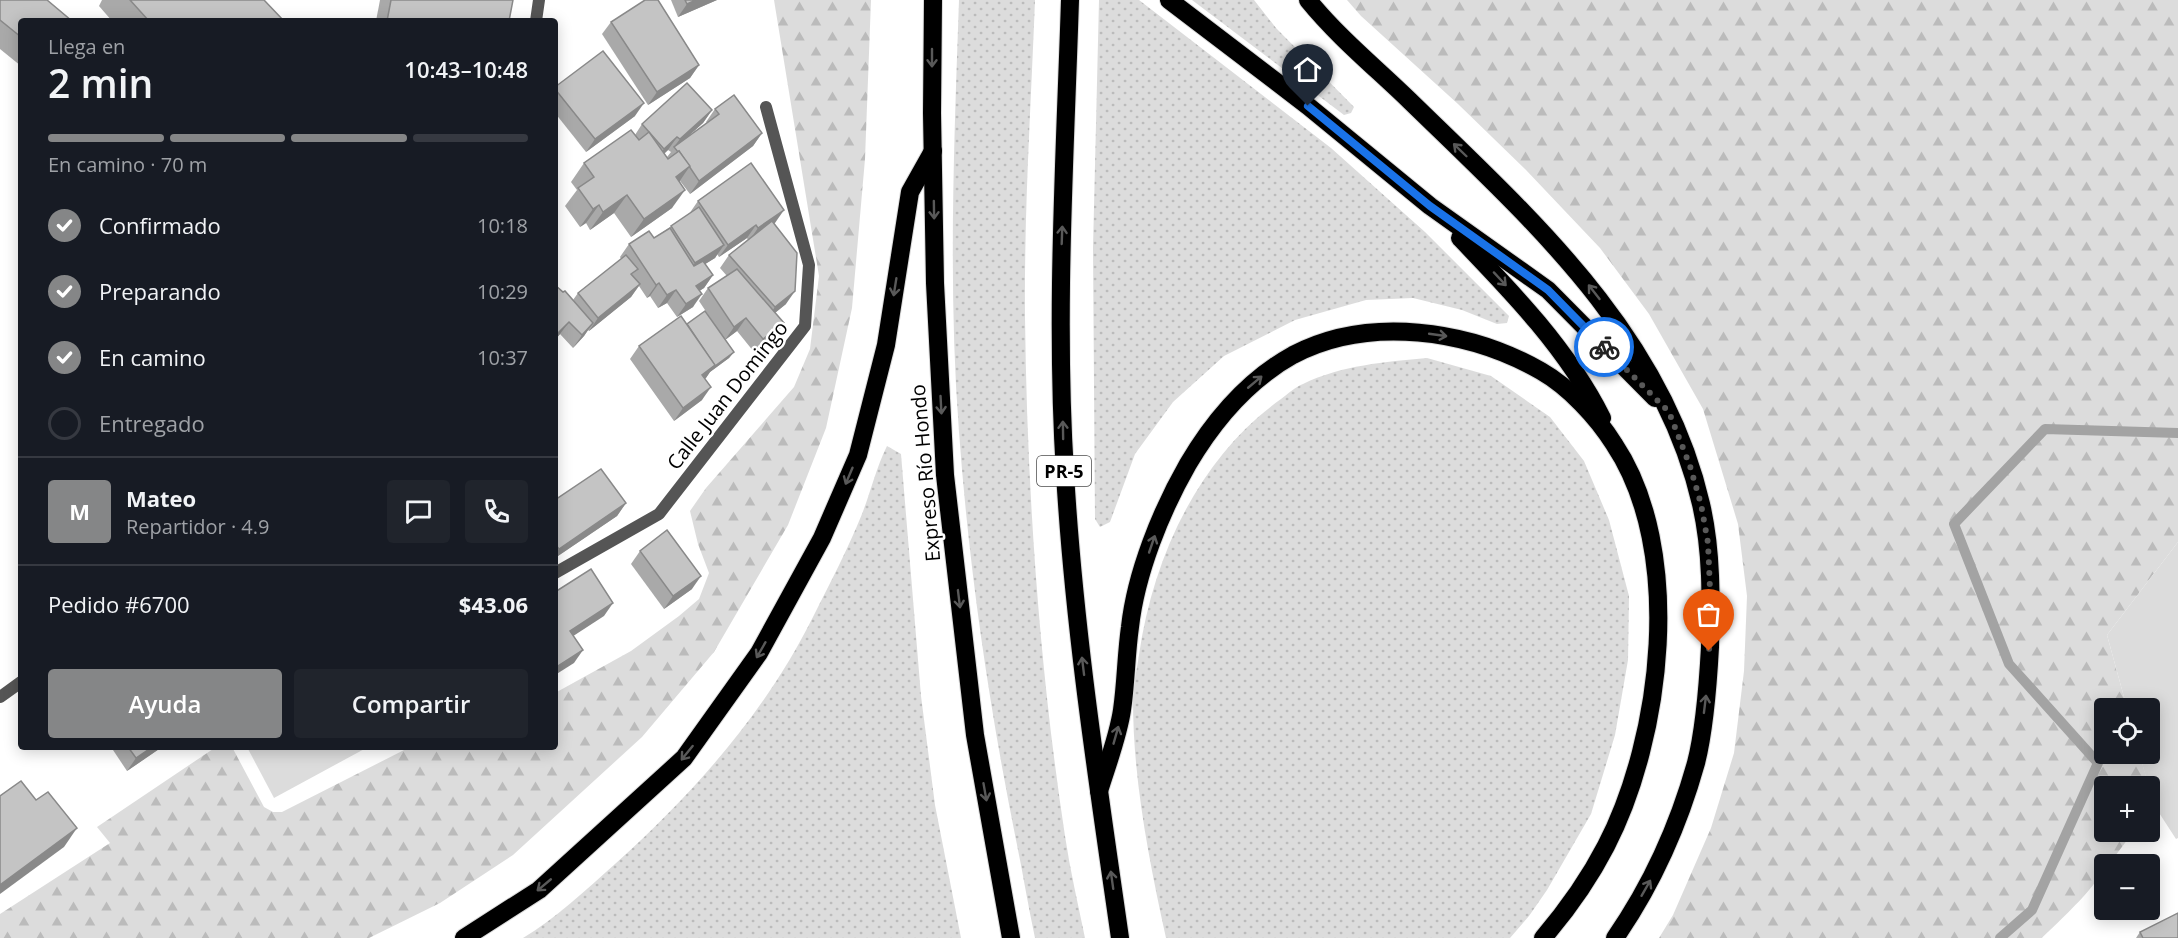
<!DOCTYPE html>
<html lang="es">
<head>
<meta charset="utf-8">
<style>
	:root { --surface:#171b24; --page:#20242c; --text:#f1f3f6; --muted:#9ea1a6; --line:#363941; --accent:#858687 }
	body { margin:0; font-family:"Open Sans",sans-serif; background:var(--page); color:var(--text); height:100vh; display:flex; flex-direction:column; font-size:22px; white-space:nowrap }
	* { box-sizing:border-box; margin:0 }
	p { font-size:20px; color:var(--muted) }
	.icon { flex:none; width:33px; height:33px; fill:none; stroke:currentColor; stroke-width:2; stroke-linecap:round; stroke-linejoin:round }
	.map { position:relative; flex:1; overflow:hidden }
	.sheet { position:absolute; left:18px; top:18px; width:540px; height:732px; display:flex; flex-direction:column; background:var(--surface); border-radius:6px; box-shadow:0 3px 15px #0003 }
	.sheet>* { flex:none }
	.controls { position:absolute; left:2094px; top:698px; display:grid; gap:12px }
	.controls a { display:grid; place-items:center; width:66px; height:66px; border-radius:6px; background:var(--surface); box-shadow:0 3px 15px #0003; font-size:30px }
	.pin { position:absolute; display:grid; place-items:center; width:51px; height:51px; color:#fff; margin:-62px -26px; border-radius:50% 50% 50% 0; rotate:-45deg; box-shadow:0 0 6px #0007 }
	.pin .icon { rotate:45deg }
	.courier { position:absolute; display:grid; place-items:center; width:60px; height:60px; margin:-30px; border:4px solid #1a73e8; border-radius:50%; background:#fff; color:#222; box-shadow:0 2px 8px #0007 }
	.overview em { font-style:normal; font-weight:600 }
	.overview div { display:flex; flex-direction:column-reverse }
	.overview { display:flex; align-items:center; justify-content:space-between; height:102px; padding:0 30px }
	h1 { font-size:39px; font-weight:600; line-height:45px }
	.bar { display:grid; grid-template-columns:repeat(4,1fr); gap:9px 6px; align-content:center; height:72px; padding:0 30px }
	.bar i { height:8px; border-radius:4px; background:var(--line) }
	.bar .active { background:var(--accent) }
	.bar p { grid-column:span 4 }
	.line { display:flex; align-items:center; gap:15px; padding:0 30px; border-top:2px solid var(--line) }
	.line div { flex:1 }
	.round { display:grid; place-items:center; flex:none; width:63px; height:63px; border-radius:6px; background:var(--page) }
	ol { padding:0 30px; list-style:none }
	li { display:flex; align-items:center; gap:18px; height:66px }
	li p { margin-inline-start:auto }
	li .icon { padding:6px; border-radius:50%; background:var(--accent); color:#fff; stroke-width:4 }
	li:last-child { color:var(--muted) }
	li i { width:33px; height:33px; border:3px solid var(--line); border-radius:50% }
	.cta { display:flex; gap:12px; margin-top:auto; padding:12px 30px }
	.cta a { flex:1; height:69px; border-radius:6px; background:var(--accent); color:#fff; font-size:24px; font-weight:600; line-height:69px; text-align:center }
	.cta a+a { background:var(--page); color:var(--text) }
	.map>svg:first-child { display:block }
	.grass { fill:url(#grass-dots) }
	.forest { fill:url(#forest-firs) }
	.park { fill:#dcdcdc }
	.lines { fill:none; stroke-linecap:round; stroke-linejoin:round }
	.stream { stroke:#a3a3a3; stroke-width:10 }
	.highway-casing { stroke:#dbdbdb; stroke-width:20 }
	.street { stroke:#555; stroke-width:12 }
	.highway { stroke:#000; stroke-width:18 }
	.wall { fill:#a9a9a9; fill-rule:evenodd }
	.shaded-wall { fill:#898989 }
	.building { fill:#c4c4c4; stroke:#898989; stroke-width:1.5 }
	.oneway { stroke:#595959 }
	.done { stroke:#595959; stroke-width:6; stroke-dasharray:0 10.8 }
	.route { stroke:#1a73e8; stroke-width:8 }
	.labels { text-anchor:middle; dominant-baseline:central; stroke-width:5; stroke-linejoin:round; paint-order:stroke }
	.shield { fill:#fff; stroke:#4c4c4c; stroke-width:1.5 }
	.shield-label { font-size:18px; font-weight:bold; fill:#000 }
	.street-label { font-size:20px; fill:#000; stroke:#fff }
</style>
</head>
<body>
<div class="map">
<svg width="2178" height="938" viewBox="0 0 2178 938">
	<defs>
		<pattern id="grass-dots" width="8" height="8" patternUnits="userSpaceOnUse" patternTransform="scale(1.5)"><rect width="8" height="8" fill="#dcdcdc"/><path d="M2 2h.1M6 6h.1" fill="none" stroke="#bbb" stroke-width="1.8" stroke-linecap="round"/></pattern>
		<pattern id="forest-firs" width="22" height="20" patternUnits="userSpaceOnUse" patternTransform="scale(1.5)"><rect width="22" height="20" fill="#dcdcdc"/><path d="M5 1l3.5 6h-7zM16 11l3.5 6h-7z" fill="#bbb"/></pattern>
	</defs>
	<rect width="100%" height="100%" fill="#fff"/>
	<g class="grass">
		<path d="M959,0H1035C1031,105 1024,211 1025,317C1027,490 1039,665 1065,836C1070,870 1078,904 1085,938H1035C1028,906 1023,873 1016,840C989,706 969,569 959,432C948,288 954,144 959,0Z"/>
		<path d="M1099,0H1139L1331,148L1425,232L1509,316L1507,323L1497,324L1462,310L1413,298L1366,300L1295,320L1224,356L1173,402L1135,454L1110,522L1100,527L1095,519L1093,248Z"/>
		<path d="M1192,0H1254L1276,28L1354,107L1351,113L1344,115Z"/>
		<path d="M1427,358L1491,376L1550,417L1584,461L1609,520L1629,596L1628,660L1615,735L1591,814L1547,890L1529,916L1510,938H1166C1149,860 1133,780 1133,700C1133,685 1137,669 1139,655C1153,557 1199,457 1281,399C1288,394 1295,387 1303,384C1342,365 1385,362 1427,358Z"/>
		<path d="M887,446L901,454L921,696L935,805L961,938H523C556,918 586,890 615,864C694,793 765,713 813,617C830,583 848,549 862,514C871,491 876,468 887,446Z"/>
	</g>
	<g class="forest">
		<path d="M774,0H871L865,159L852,308L826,428L788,525L714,652L642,737L513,855L440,903L369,938H0V914L110,843L97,827L216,747H232L264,807L273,812H282L410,747H555V693L631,651L679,616L699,599L709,573L698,544L690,511L706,488L794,387L810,349L819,276Z"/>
		<path d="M1347,0H2178V542L2107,635L2127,708H2104V753H2139L2149,786H2104V831H2134L2109,864H2104C2104,881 2056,924 2042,938H1659L1673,915L1711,828L1734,753L1744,671L1747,596L1738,524L1703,409L1649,314L1600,248L1526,170L1458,104L1361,16Z"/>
	</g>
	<g class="park">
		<path d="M2178,542V838L2176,839L2154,805L2139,753H2150V708H2127L2107,635Z"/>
		<path d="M247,747H368L274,798Z"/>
	</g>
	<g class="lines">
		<path class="stream" d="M2000,938L2032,910L2098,763L2009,664L1954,524L2045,429L2178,433"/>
		<g class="highway-casing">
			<g id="highway">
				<path d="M933,0L932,113L935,283L945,475L975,735L1011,938"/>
				<path d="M1070,0C1065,157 1055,315 1065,473C1074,629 1098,784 1120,938"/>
				<path d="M1169,0L1308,106L1430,206L1548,290L1655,398"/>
				<path d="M1308,0C1339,38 1376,68 1410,101C1530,218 1662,334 1701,504C1712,551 1711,600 1710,647C1708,684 1705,728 1696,763C1679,824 1651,886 1615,938"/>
				<path d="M1460,238C1513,293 1568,350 1602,418"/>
				<path d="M1099,791C1107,765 1118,737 1122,710C1126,683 1126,655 1130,627C1136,573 1161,511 1188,464C1214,420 1248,380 1293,355C1369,315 1469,330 1541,371C1569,387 1597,417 1614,444C1685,550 1662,738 1606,846C1589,879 1567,910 1543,938"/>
				<path d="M464,938L539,890L684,758L759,653L822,538L858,455L886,345L910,192L933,151"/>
			</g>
		</g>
		<g class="street">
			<path d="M536,21L539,0"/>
			<path d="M555,573L659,514L805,326L809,265L766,107"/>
			<path d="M0,697L21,682"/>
		</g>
		<use href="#highway" class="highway"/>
	</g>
	<g class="wall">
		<path d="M0,0L21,21V66L0,49Z"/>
		<path d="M102,0H264L284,21H112L99,6Z"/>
		<path d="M380,0H513L509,21H376Z"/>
		<path d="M671,0H717L678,17Z"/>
		<path d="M611,22L699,65L690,78L648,105L602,34Z"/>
		<path d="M555,87L635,116L586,152L555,113Z"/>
		<path d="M715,109L762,133L753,146L690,194L680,181L672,208L631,237L614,213L590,230L586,223L580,227L565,206L577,190L571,182L584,163L635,135L642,124L712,110L703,123L684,140L707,123L706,122ZM668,150L671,152L667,157L664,154Z"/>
		<path d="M698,201L775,223H774L786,304L775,313V336L754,352L737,331L725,340L699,301L708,288L727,276L720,268L729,255L748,240L747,238L719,257L717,254L715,258L705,264L713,275L704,288L699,291L693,307L677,317L667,303L658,308L650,296L647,298L639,286L631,297L589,331L588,330L584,336L573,348L560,334L555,340V285L573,300L578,293L621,259L620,257L629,244L654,238L689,214Z"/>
		<path d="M687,324L734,352L729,358L710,372L705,379L702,400L674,421L630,359L639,346Z"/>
		<path d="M555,500L626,503L617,516L555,558Z"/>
		<path d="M640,551L692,589L664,609L631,564Z"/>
		<path d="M111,747H162L127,771Z"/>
		<path d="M2140,932L2178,938H2136Z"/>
	</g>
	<g class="shaded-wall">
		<path d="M696,0H717L678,17L687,4Z"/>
		<path d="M699,65L690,78L648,105L657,92Z"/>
		<path d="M644,103L635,116L586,152L595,139Z"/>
		<path d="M712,110L703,123L675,148L674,147L670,152L680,139Z"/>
		<path d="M762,133L753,146L690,194L699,181Z"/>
		<path d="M677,137L668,150L655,162L664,149Z"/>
		<path d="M690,166L677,185L676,177Z"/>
		<path d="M685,190L672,208L631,237L644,219Z"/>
		<path d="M627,195L614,213L590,230L603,212Z"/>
		<path d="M599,205L586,223L580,227L593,209Z"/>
		<path d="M784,210L775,223L749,241L758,228Z"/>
		<path d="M756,225L747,238L719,257L728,245Z"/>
		<path d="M724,245L715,258L686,276L695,263Z"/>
		<path d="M713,275L704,288L687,299L696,286Z"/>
		<path d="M659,283L650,296L647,298L656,285Z"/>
		<path d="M640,284L631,297L589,331L598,318Z"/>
		<path d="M676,290L667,303L658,308L667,295Z"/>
		<path d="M795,291L786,304L766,320L775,307Z"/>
		<path d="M702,294L693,307L677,317L686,304Z"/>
		<path d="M746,318L737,331L725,340L734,327Z"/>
		<path d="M569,322L560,334L555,340V336Z"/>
		<path d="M593,323L584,336L573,348L582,335Z"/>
		<path d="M784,323L775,336L754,352L763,339Z"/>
		<path d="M734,352L729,358L710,372L706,378L693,387L702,375Z"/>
		<path d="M711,387L702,400L674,421L683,408Z"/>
		<path d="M626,503L617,516L555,558V555L559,549Z"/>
		<path d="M701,576L692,589L664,609L673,596Z"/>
		<path d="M613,603L604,616L561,644L570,631Z"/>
		<path d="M583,650L574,663L555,675V668Z"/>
		<path d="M152,747H162L127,771L136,758Z"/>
		<path d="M77,828L64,847L0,894V885Z"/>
	</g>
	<g class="building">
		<path d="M0,0H47L72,21H21V37L0,20Z"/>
		<path d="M130,0H264L284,21H149Z"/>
		<path d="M391,0H513L509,21H387Z"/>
		<path d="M645,0H658L699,65L657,92L611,22Z"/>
		<path d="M685,0H696L687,4Z"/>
		<path d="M603,51L644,103L595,139L555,89V87Z"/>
		<path d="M687,83L712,110L680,139L677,137L664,149L642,124Z"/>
		<path d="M734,95L762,133L699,181L679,151L678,152L674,147L719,114L715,109Z"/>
		<path d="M631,130L639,140L649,132L668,159L679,151L690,166L676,177L685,190L644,219L627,195L603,212L599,205L593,209L578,188L594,177L584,163Z"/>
		<path d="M751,163L784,210L758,228L756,225L728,245L698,201Z"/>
		<path d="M699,207L724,245L695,263L671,226Z"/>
		<path d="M772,221L797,253L795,291L775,307L729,255Z"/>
		<path d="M670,228L694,266L703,261L713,275L696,286L702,294L686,304L676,290L667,295L659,283L656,285L629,244L649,231L654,238Z"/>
		<path d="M626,255L638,269L631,274L640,284L598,318L578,293Z"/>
		<path d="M737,269L784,323L763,339L746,318L734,327L708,288Z"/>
		<path d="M555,285L563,292L565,291L593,323L582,335L569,322L555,336Z"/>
		<path d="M705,311L734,352L715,366L687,324Z"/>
		<path d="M681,316L715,365L702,375L711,387L683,408L639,346Z"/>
		<path d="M601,469L626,503L559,549L555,544V500Z"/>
		<path d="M667,530L701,576L673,596L640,551Z"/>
		<path d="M591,569L613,603L570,631L583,650L555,668V592Z"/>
		<path d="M128,747H152L136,758Z"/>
		<path d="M21,781L36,800L48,792L77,828L0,885V796Z"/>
		<path d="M2178,913V938H2143L2140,932Z"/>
	</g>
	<defs><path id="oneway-shaft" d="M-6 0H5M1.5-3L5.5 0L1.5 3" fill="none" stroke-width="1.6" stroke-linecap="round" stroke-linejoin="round" transform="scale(1.5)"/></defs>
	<g class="oneway">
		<use href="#oneway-shaft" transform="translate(932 58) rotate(90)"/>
		<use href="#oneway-shaft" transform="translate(1460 150) rotate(-136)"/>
		<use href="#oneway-shaft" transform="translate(934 210) rotate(89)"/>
		<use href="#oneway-shaft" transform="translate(1062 235) rotate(-88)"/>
		<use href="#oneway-shaft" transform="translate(1500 279) rotate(47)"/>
		<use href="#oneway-shaft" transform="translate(895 287) rotate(99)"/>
		<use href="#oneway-shaft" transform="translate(1594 292) rotate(-128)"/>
		<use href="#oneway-shaft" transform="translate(1438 335) rotate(8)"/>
		<use href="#oneway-shaft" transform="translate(1255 382) rotate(-40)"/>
		<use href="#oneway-shaft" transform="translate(941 405) rotate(87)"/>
		<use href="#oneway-shaft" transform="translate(1063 430) rotate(-91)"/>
		<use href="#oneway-shaft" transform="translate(849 476) rotate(113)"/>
		<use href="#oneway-shaft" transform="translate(1152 544) rotate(-71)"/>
		<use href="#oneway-shaft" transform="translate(959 599) rotate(83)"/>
		<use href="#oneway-shaft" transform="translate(761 650) rotate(120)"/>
		<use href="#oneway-shaft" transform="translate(1083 666) rotate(-97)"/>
		<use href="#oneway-shaft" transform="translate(1705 704) rotate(-83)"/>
		<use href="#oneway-shaft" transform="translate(1116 735) rotate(-74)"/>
		<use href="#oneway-shaft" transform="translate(687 753) rotate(129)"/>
		<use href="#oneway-shaft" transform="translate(985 792) rotate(80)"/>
		<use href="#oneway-shaft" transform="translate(1112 880) rotate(-98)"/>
		<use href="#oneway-shaft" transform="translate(544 885) rotate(140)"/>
		<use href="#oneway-shaft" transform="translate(1646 888) rotate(-60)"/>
	</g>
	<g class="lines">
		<path class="done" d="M1604,347L1669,412L1690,466L1701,504L1708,543L1711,612L1709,651"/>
		<path class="route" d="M1308,106L1430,206L1548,290L1604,347"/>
	</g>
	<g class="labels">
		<rect class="shield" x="1037" y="456" width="54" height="30" rx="4.5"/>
		<g class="shield-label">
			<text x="1064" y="471">PR-5</text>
		</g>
		<g class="street-label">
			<text transform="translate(727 395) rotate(-52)">Calle Juan Domingo</text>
			<text transform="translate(925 473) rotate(-95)">Expreso Río Hondo</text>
		</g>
	</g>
</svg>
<div class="controls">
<a><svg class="icon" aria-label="locate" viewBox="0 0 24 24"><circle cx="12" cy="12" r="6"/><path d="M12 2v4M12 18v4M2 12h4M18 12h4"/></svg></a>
<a>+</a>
<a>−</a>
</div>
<div class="pin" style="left:1709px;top:651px;background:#ea580c"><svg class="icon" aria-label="bag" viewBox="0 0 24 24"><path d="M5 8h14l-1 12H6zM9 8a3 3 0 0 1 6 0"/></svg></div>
<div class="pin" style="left:1308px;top:106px;background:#1f2937"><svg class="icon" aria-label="home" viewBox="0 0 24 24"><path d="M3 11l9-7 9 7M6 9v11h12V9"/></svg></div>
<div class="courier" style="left:1604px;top:347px"><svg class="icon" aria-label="bike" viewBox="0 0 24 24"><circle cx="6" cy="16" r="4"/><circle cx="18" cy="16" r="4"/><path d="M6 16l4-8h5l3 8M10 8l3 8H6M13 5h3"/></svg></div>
<section class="sheet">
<div class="overview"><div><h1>2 min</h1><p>Llega en</p></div><em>10:43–10:48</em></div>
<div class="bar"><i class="active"></i><i class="active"></i><i class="active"></i><i></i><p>En camino · 70 m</p></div>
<ol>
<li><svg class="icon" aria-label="check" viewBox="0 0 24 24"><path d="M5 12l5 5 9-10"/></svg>Confirmado<p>10:18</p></li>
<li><svg class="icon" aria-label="check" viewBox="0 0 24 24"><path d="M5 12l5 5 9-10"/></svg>Preparando<p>10:29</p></li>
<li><svg class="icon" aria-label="check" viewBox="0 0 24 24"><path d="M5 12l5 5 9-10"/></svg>En camino<p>10:37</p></li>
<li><i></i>Entregado</li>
</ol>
<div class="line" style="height:108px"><b class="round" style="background:var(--accent);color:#fff">M</b><div><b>Mateo</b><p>Repartidor · 4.9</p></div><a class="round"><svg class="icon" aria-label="chat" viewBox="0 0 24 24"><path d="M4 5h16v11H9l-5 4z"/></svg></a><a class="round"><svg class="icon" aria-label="phone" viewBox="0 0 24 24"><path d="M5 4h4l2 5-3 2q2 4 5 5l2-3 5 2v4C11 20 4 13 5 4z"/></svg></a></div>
<div class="line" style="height:78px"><div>Pedido #6700</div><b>$43.06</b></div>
<div class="cta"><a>Ayuda</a><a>Compartir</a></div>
</section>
</div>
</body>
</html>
